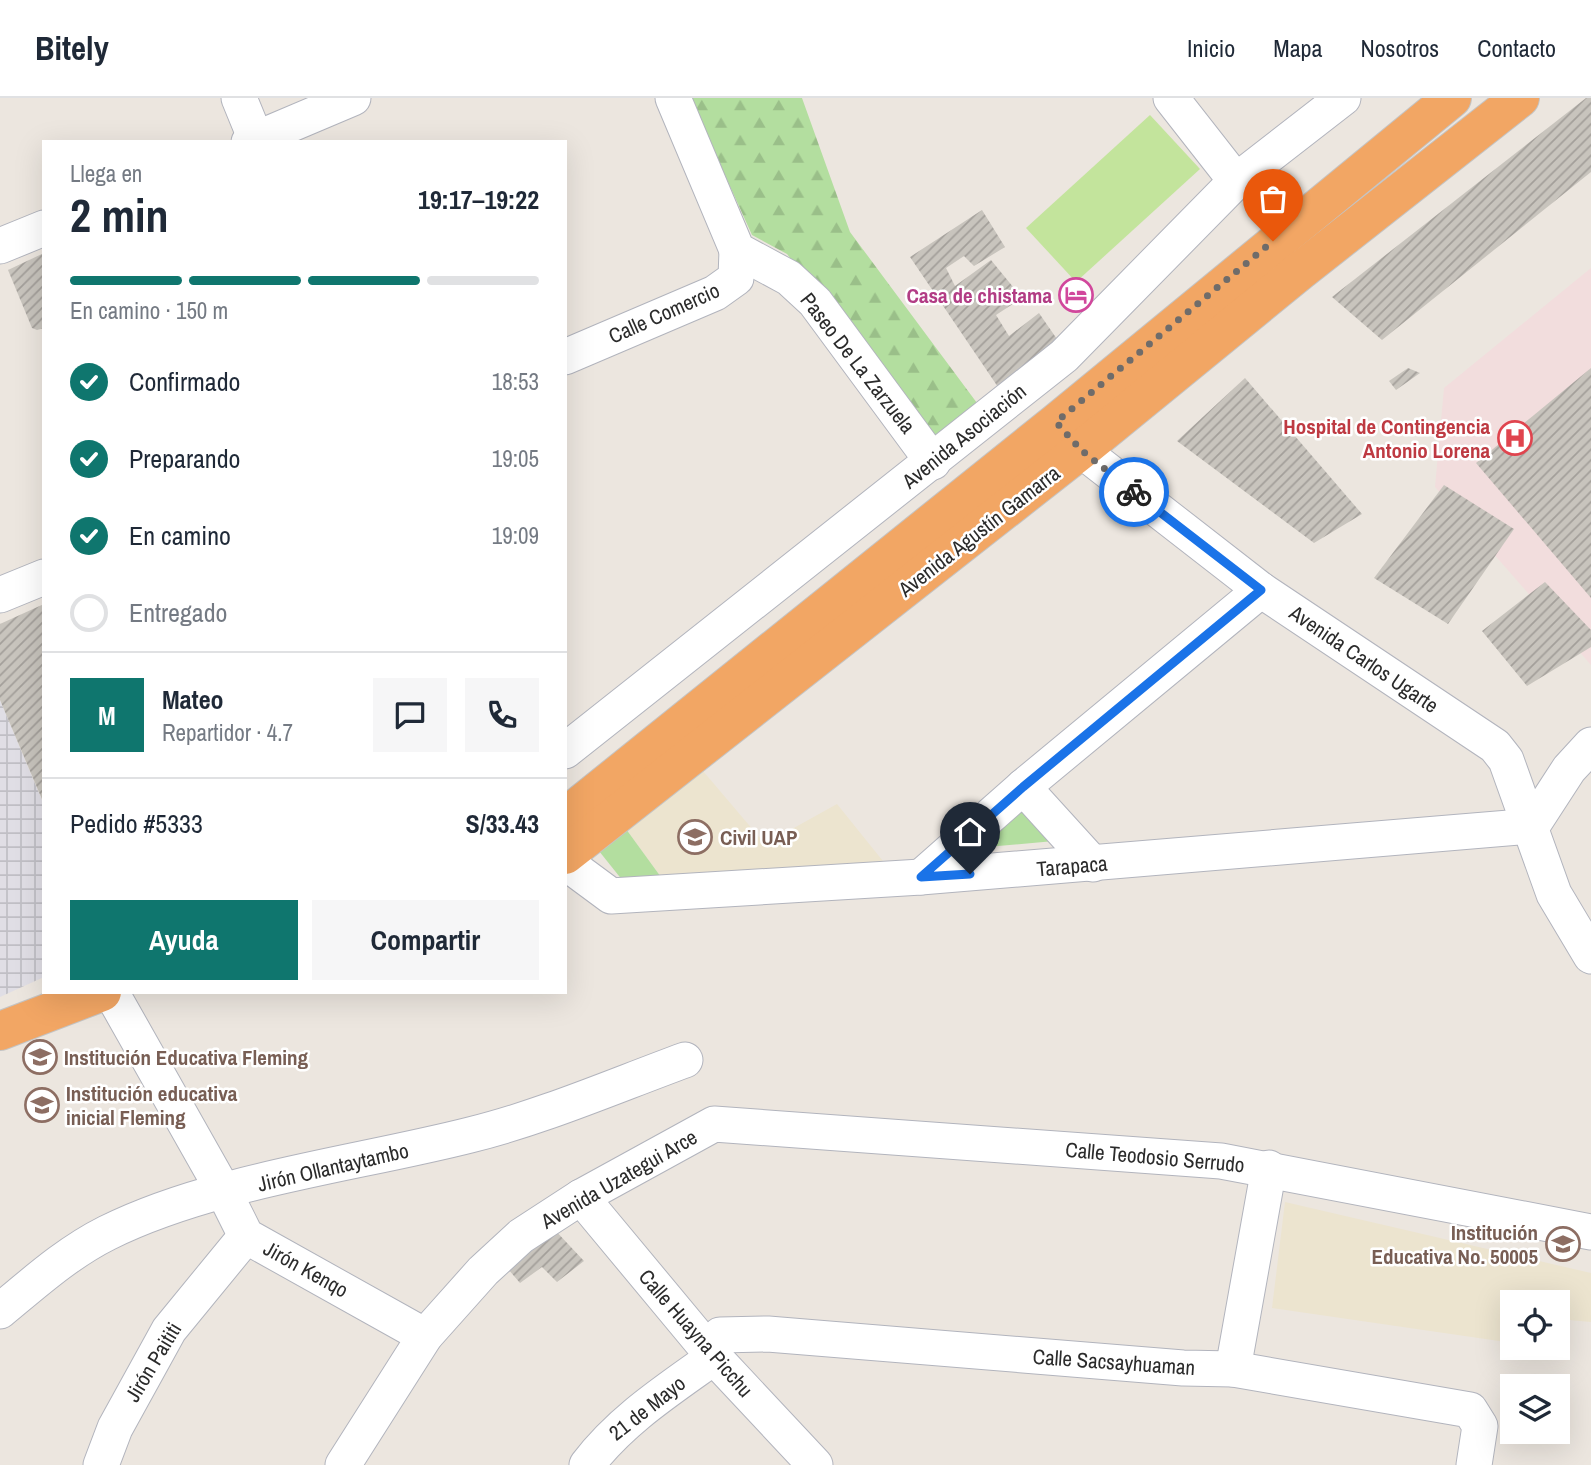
<!DOCTYPE html>
<html lang="es">
<head>
<meta charset="utf-8">
<style>
	:root { --surface:#fff; --page:#f6f6f7; --text:#1f2937; --muted:#747a83; --line:#e0e1e3; --accent:#0f766e }
	body { margin:0; font-family:"Archivo Narrow",sans-serif; background:var(--page); color:var(--text); height:100vh; display:flex; flex-direction:column; font-size:26px; white-space:nowrap }
	* { box-sizing:border-box; margin:0 }
	p { font-size:23px; color:var(--muted) }
	.icon { flex:none; width:38px; height:38px; fill:none; stroke:currentColor; stroke-width:2; stroke-linecap:round; stroke-linejoin:round }
	.map { position:relative; flex:1; overflow:hidden }
	.drawer { position:absolute; left:42px; top:42px; width:525px; height:854px; display:flex; flex-direction:column; background:var(--surface); border-radius:0px; box-shadow:0 7px 28px #0002 }
	.drawer>* { flex:none }
	.buttons { position:absolute; left:1500px; top:1192px; display:grid; gap:14px }
	.buttons a { display:grid; place-items:center; width:70px; height:70px; border-radius:0px; background:var(--surface); box-shadow:0 7px 28px #0002; font-size:35px }
	.pin { position:absolute; display:grid; place-items:center; width:60px; height:60px; color:#fff; margin:-72px -30px; border-radius:50% 50% 50% 0; rotate:-45deg; box-shadow:0 0 7px #0007 }
	.pin .icon { rotate:45deg }
	.courier { position:absolute; display:grid; place-items:center; width:70px; height:70px; margin:-35px; border:5px solid #1a73e8; border-radius:50%; background:#fff; color:#222; box-shadow:0 2px 9px #0007 }
	.headline em { font-style:normal; font-weight:700 }
	.headline div { display:flex; flex-direction:column-reverse }
	.headline { display:flex; align-items:center; justify-content:space-between; height:119px; padding:0 28px }
	h1 { font-size:46px; font-weight:700; line-height:52px }
	.bar { display:grid; grid-template-columns:repeat(4,1fr); gap:10px 7px; align-content:center; height:84px; padding:0 28px }
	.bar i { height:9px; border-radius:5px; background:var(--line) }
	.bar .on { background:var(--accent) }
	.bar p { grid-column:span 4 }
	.line { display:flex; align-items:center; gap:18px; padding:0 28px; border-top:2px solid var(--line) }
	.line div { flex:1 }
	.round { display:grid; place-items:center; flex:none; width:74px; height:74px; border-radius:0px; background:var(--page) }
	ol { padding:0 28px; list-style:none }
	li { display:flex; align-items:center; gap:21px; height:77px }
	li p { margin-inline-start:auto }
	li .icon { padding:7px; border-radius:50%; background:var(--accent); color:#fff; stroke-width:4 }
	li:last-child { color:var(--muted) }
	li i { width:38px; height:38px; border:4px solid var(--line); border-radius:50% }
	.primary-button { display:flex; gap:14px; margin-top:auto; padding:14px 28px }
	.primary-button a { flex:1; height:80px; border-radius:0px; background:var(--accent); color:#fff; font-size:28px; font-weight:700; line-height:80px; text-align:center }
	.primary-button a+a { background:var(--page); color:var(--text) }
	header { display:flex; align-items:center; gap:42px; box-sizing:border-box; height:98px; padding:0 35px; background:var(--surface); border-bottom:2px solid var(--line) }
	header strong { font-size:33px }
	nav { display:flex; gap:38px; margin-inline-start:auto; font-size:24px }
	.map>svg:first-child { display:block }
	.industrial { fill:url(#industrial-grid) }
	.education { fill:#ece4cf }
	.medical { fill:#f2dddd }
	.grass { fill:#b3de9f }
	.forest { fill:url(#forest-firs) }
	.pitch { fill:#c3e49c }
	.building { fill:url(#building-hatch) }
	.lines { fill:none; stroke-linecap:round; stroke-linejoin:round }
	.minor-casing { stroke:#b2b4bd; stroke-width:37 }
	.highway-casing { stroke:#c4c4c4; stroke-width:40 }
	.minor { stroke:#fff; stroke-width:35 }
	.highway { stroke:#f2a664; stroke-width:38 }
	.done { stroke:#6f6c6a; stroke-width:7; stroke-dasharray:0 12.6 }
	.route { stroke:#1a73e8; stroke-width:9 }
	.labels { text-anchor:middle; dominant-baseline:central; stroke-width:5; stroke-linejoin:round; paint-order:stroke }
	.hotel-label { font-size:21px; font-weight:bold; fill:#b23c85; stroke:#fff; text-anchor:end }
	.street-label { font-size:21px; fill:#2b2b2b; stroke:#fff }
	.health-label { font-size:21px; font-weight:bold; fill:#be3a42; stroke:#fff; text-anchor:end }
	.education-label { font-size:21px; font-weight:bold; fill:#785e54; stroke:#fff; text-anchor:start }
</style>
</head>
<body>
<header>
<strong>Bitely</strong>
<nav><a>Inicio</a><a>Mapa</a><a>Nosotros</a><a>Contacto</a></nav>
</header>
<div class="map">
<svg width="1591" height="1367" viewBox="0 0 1591 1367">
	<defs>
		<pattern id="industrial-grid" width="8" height="8" patternUnits="userSpaceOnUse" patternTransform="scale(1.75)"><rect width="8" height="8" fill="#e0dee5"/><path d="M0 4h8M4 0v8" fill="none" stroke="#c0bfc5"/></pattern>
		<pattern id="forest-firs" width="22" height="20" patternUnits="userSpaceOnUse" patternTransform="scale(1.75)"><rect width="22" height="20" fill="#b3de9f"/><path d="M5 1l3.5 6h-7zM16 11l3.5 6h-7z" fill="#9abf89"/></pattern>
		<pattern id="building-hatch" width="6" height="6" patternUnits="userSpaceOnUse" patternTransform="scale(1.75)"><rect width="6" height="6" fill="#c8c4bd"/><path d="M-1 1l2-2M0 6l6-6M5 7l2-2" fill="none" stroke="#a39f9a"/></pattern>
	</defs>
	<rect width="100%" height="100%" fill="#ece6df"/>
	<path class="industrial" d="M0,602L44,707V879L0,899Z"/>
	<g class="education">
		<path d="M703,673L765,746L837,706L895,778L672,794L626,731Z"/>
		<path d="M1285,1104L1591,1175V1224L1558,1221V1204H1512V1236L1506,1244L1272,1210Z"/>
	</g>
	<path class="medical" d="M1591,170V567L1435,389L1444,290Z"/>
	<g class="grass">
		<path d="M1011,700L1054,743L964,751Z"/>
		<path d="M626,731L666,786L627,788L599,753Z"/>
	</g>
	<path class="forest" d="M690,0H802L850,134L977,305L937,349L787,156L752,137Z"/>
	<path class="pitch" d="M1150,17L1200,71L1076,184L1026,130Z"/>
	<g class="building">
		<path d="M1586,0H1591V74L1382,242L1332,199Z"/>
		<path d="M982,112L1005,149L974,168L964,158L946,170L955,188L991,162L1022,200L996,217L1009,238L1039,215L1059,244L1000,292L910,159Z"/>
		<path d="M44,155V230L37,232L32,230L8,172Z"/>
		<path d="M1408,270L1420,275L1396,292L1389,283Z"/>
		<path d="M1591,270V500L1476,365Z"/>
		<path d="M1245,280L1362,416L1314,445L1177,343Z"/>
		<path d="M1444,387L1514,431L1448,526L1374,480Z"/>
		<path d="M1545,484L1591,532V549L1527,588L1482,533Z"/>
		<path d="M44,506V706L0,602V526Z"/>
		<path d="M553,1130L584,1163L557,1184L542,1169L520,1185L502,1164Z"/>
	</g>
	<g class="lines">
		<g class="minor-casing">
			<g id="minor">
				<path d="M239,0L257,44"/>
				<path d="M673,0L737,152L789,180L815,204L933,364"/>
				<path d="M1171,0L1236,83"/>
				<path d="M249,44L353,0"/>
				<path d="M0,148L44,130"/>
				<path d="M565,259L715,195L736,180L737,152"/>
				<path d="M1062,331L1081,352L1261,492L1495,648L1506,662L1554,796L1591,858"/>
				<path d="M0,497L44,479"/>
				<path d="M565,653L1064,258L1236,83L1343,0"/>
				<path d="M1023,689L1093,766"/>
				<path d="M565,764L611,798L921,779L1532,728L1569,671L1591,647"/>
				<path d="M921,779L1023,689L1261,492"/>
				<path d="M111,894L224,1094L246,1138L425,1238"/>
				<path d="M581,1099L714,1259L815,1367"/>
				<path d="M0,1213C34,1185 67,1155 107,1135C211,1083 356,1066 470,1037C543,1019 614,988 685,962"/>
				<path d="M714,1259V1244L720,1237L768,1236L1183,1270L1233,1271L1470,1312L1480,1328L1474,1367"/>
				<path d="M1233,1271L1269,1070"/>
				<path d="M101,1367L115,1330L169,1232L246,1138"/>
				<path d="M343,1367L425,1238L483,1173L521,1138L581,1099L714,1026L1221,1063L1591,1134"/>
				<path d="M587,1367C621,1322 668,1292 714,1259"/>
			</g>
		</g>
		<g class="highway-casing">
			<g id="highway">
				<path d="M565,719L1057,324L1452,0"/>
				<path d="M565,757L1081,352L1300,173L1520,0"/>
				<path d="M0,933L102,894"/>
			</g>
		</g>
		<use href="#minor" class="minor"/>
		<use href="#highway" class="highway"/>
	</g>
	<g class="lines">
		<path class="done" d="M1134,394L1081,352L1056,324L1273,143"/>
		<path class="route" d="M970,776L921,779L1023,689L1261,492L1134,394"/>
	</g>
	<defs>
		<g id="hotel-ring" transform="scale(1.75)"><circle r="9.5" fill="#fff" stroke="#d1479c" stroke-width="1.5"/><path d="M-6-4.5h1.5V1H6V5H4.5V3h-9V5H-6ZM-4 0a1.8 1.8 0 1 1 3.6 0ZM.5 0V-2.5h3Q6-2.5 6 0Z" fill="#d1479c"/></g>
		<g id="hospital-ring" transform="scale(1.75)"><circle r="9.5" fill="#fff" stroke="#e0444e" stroke-width="1.5"/><path d="M-5-5h3v3.5h4V-5h3V5h-3V1.5h-4V5h-3Z" fill="#e0444e"/></g>
		<g id="university-ring" transform="scale(1.75)"><circle r="9.5" fill="#fff" stroke="#8d6e63" stroke-width="1.5"/><path d="M0-5L7-2L0 1L-7-2ZM-4 1L0 2.5L4 1V4Q0 6-4 4Z" fill="#8d6e63"/></g>
		<g id="school-ring" transform="scale(1.75)"><circle r="9.5" fill="#fff" stroke="#8d6e63" stroke-width="1.5"/><path d="M0-5L7-2L0 1L-7-2ZM-4 1L0 2.5L4 1V4Q0 6-4 4Z" fill="#8d6e63"/></g>
	</defs>
	<g fill-rule="evenodd">
		<use href="#hotel-ring" x="1076" y="197"/>
		<use href="#hospital-ring" x="1515" y="340"/>
		<use href="#university-ring" x="695" y="739"/>
		<use href="#school-ring" x="40" y="959"/>
		<use href="#school-ring" x="42" y="1007"/>
		<use href="#school-ring" x="1563" y="1146"/>
	</g>
	<g class="labels">
		<g class="hotel-label">
			<text x="1052" y="197">Casa de chistama</text>
		</g>
		<g class="street-label">
			<text transform="translate(664 215) rotate(-24)">Calle Comercio</text>
			<text transform="translate(858 265) rotate(52)">Paseo De La Zarzuela</text>
			<text transform="translate(964 338) rotate(-39)">Avenida Asociación</text>
			<text transform="translate(979 433) rotate(-38)">Avenida Agustín Gamarra</text>
			<text transform="translate(1364 561) rotate(34)">Avenida Carlos Ugarte</text>
			<text transform="translate(1072 768) rotate(-5)">Tarapaca</text>
			<text transform="translate(1155 1059) rotate(5)">Calle Teodosio Serrudo</text>
			<text transform="translate(333 1069) rotate(-13)">Jirón Ollantaytambo</text>
			<text transform="translate(619 1081) rotate(-30)">Avenida Uzategui Arce</text>
			<text transform="translate(306 1171) rotate(29)">Jirón Kenqo</text>
			<text transform="translate(696 1235) rotate(49)">Calle Huayna Picchu</text>
			<text transform="translate(153 1264) rotate(-59)">Jirón Paititi</text>
			<text transform="translate(1114 1264) rotate(4)">Calle Sacsayhuaman</text>
			<text transform="translate(647 1310) rotate(-38)">21 de Mayo</text>
		</g>
		<g class="health-label">
			<text x="1490" y="328">Hospital de Contingencia<tspan x="1490" dy="24">Antonio Lorena</tspan></text>
		</g>
		<g class="education-label">
			<text x="720" y="739">Civil UAP</text>
			<text x="64" y="959">Institución Educativa Fleming</text>
			<text x="66" y="995">Institución educativa<tspan x="66" dy="24">inicial Fleming</tspan></text>
			<text x="1538" y="1134" text-anchor="end">Institución<tspan x="1538" dy="24">Educativa No. 50005</tspan></text>
		</g>
	</g>
</svg>
<div class="buttons">
<a><svg class="icon" aria-label="locate" viewBox="0 0 24 24"><circle cx="12" cy="12" r="6"/><path d="M12 2v4M12 18v4M2 12h4M18 12h4"/></svg></a>
<a><svg class="icon" aria-label="layers" viewBox="0 0 24 24"><path d="M12 4l9 5-9 5-9-5zM3 14l9 5 9-5"/></svg></a>
</div>
<div class="pin" style="left:1273px;top:143px;background:#ea580c"><svg class="icon" aria-label="bag" viewBox="0 0 24 24"><path d="M5 8h14l-1 12H6zM9 8a3 3 0 0 1 6 0"/></svg></div>
<div class="pin" style="left:970px;top:776px;background:#1f2937"><svg class="icon" aria-label="home" viewBox="0 0 24 24"><path d="M3 11l9-7 9 7M6 9v11h12V9"/></svg></div>
<div class="courier" style="left:1134px;top:394px"><svg class="icon" aria-label="bike" viewBox="0 0 24 24"><circle cx="6" cy="16" r="4"/><circle cx="18" cy="16" r="4"/><path d="M6 16l4-8h5l3 8M10 8l3 8H6M13 5h3"/></svg></div>
<section class="drawer">
<div class="headline"><div><h1>2 min</h1><p>Llega en</p></div><em>19:17–19:22</em></div>
<div class="bar"><i class="on"></i><i class="on"></i><i class="on"></i><i></i><p>En camino · 150 m</p></div>
<ol>
<li><svg class="icon" aria-label="check" viewBox="0 0 24 24"><path d="M5 12l5 5 9-10"/></svg>Confirmado<p>18:53</p></li>
<li><svg class="icon" aria-label="check" viewBox="0 0 24 24"><path d="M5 12l5 5 9-10"/></svg>Preparando<p>19:05</p></li>
<li><svg class="icon" aria-label="check" viewBox="0 0 24 24"><path d="M5 12l5 5 9-10"/></svg>En camino<p>19:09</p></li>
<li><i></i>Entregado</li>
</ol>
<div class="line" style="height:126px"><b class="round" style="background:var(--accent);color:#fff">M</b><div><b>Mateo</b><p>Repartidor · 4.7</p></div><a class="round"><svg class="icon" aria-label="chat" viewBox="0 0 24 24"><path d="M4 5h16v11H9l-5 4z"/></svg></a><a class="round"><svg class="icon" aria-label="phone" viewBox="0 0 24 24"><path d="M5 4h4l2 5-3 2q2 4 5 5l2-3 5 2v4C11 20 4 13 5 4z"/></svg></a></div>
<div class="line" style="height:91px"><div>Pedido #5333</div><b>S/33.43</b></div>
<div class="primary-button"><a>Ayuda</a><a>Compartir</a></div>
</section>
</div>
</body>
</html>
